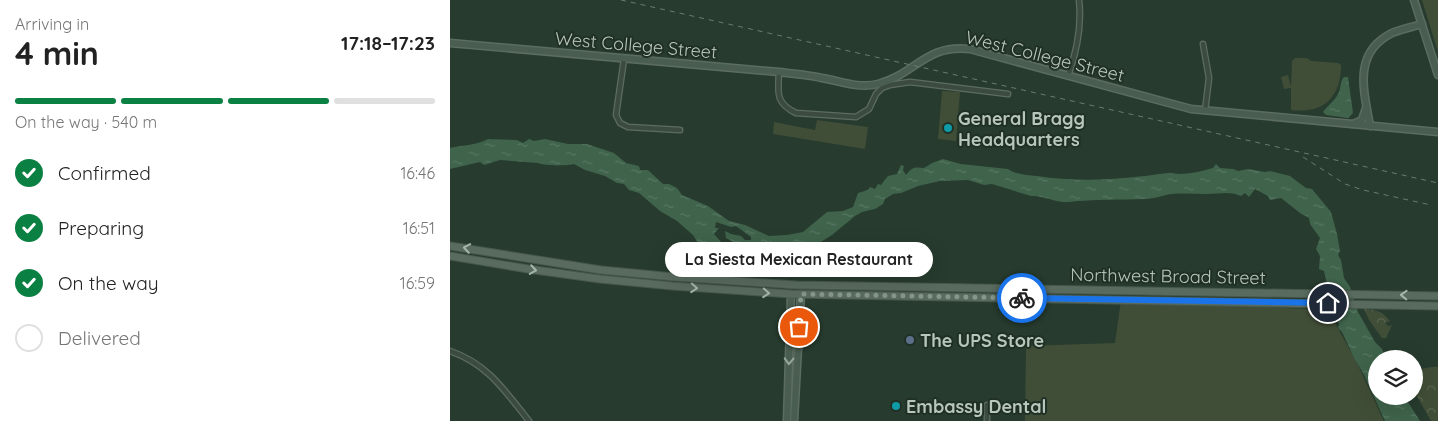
<!DOCTYPE html>
<html lang="en">
<head>
<meta charset="utf-8">
<style>
	:root { --surface:#fff; --page:#f2f2f2; --text:#222; --muted:#767676; --line:#e0e0e0; --accent:#0b8043 }
	body { margin:0; font-family:Quicksand,sans-serif; background:var(--page); color:var(--text); height:100vh; display:flex; flex-direction:column; font-size:19px; white-space:nowrap }
	* { box-sizing:border-box; margin:0 }
	p { font-size:16px; color:var(--muted) }
	.icon { flex:none; width:28px; height:28px; fill:none; stroke:currentColor; stroke-width:2; stroke-linecap:round; stroke-linejoin:round }
	.map { position:relative; flex:1; overflow:hidden }
	.side { display:flex; flex-direction:column; background:var(--surface); width:450px }
	.side>* { flex:none }
	.fabs { position:absolute; left:918px; top:350px; display:grid; gap:10px }
	.fabs a { display:grid; place-items:center; width:55px; height:55px; border-radius:50%; background:var(--surface); box-shadow:0 5px 20px #0002; font-size:25px }
	.pin { position:absolute; display:grid; place-items:center; width:42px; height:42px; color:#fff; margin:-21px; border:2px solid #fff; border-radius:50%; box-shadow:0 1px 5px #0007 }
	.courier { position:absolute; display:grid; place-items:center; width:50px; height:50px; margin:-25px; border:4px solid #1a73e8; border-radius:50%; background:#fff; color:#222; box-shadow:0 1px 6px #0007 }
	.bubble { position:absolute; height:35px; border-radius:18px; background:var(--surface); box-shadow:0 5px 20px #0002; font-size:16px; font-weight:800; line-height:35px; text-align:center }
	.summary em { font-style:normal; font-weight:800 }
	.summary div { display:flex; flex-direction:column-reverse }
	.summary { display:flex; align-items:center; justify-content:space-between; height:85px; padding:0 15px }
	h1 { font-size:32px; font-weight:800; line-height:38px }
	.bar { display:grid; grid-template-columns:repeat(4,1fr); gap:8px 5px; align-content:center; height:60px; padding:0 15px }
	.bar i { height:6px; border-radius:4px; background:var(--line) }
	.bar .active { background:var(--accent) }
	.bar p { grid-column:span 4 }
	ol { padding:0 15px; list-style:none }
	li { display:flex; align-items:center; gap:15px; height:55px }
	li p { margin-inline-start:auto }
	li .icon { padding:5px; border-radius:50%; background:var(--accent); color:#fff; stroke-width:4 }
	li:last-child { color:var(--muted) }
	li i { width:28px; height:28px; border:2px solid var(--line); border-radius:50% }
	main { display:flex; flex:1; min-height:0 }
	.map>svg:first-child { display:block }
	.green { fill:#414e37 }
	.forest { fill:url(#forest-crowns) }
	.water { fill:url(#water-ripples); fill-rule:evenodd }
	.lines { fill:none; stroke-linecap:round; stroke-linejoin:round }
	.street-casing { stroke:#5c6c61; stroke-width:7 }
	.secondary-casing { stroke:#5c6c61; stroke-width:9 }
	.primary-casing { stroke:#47574c; stroke-width:9 }
	.street { stroke:#3b4b40; stroke-width:4.5 }
	.secondary { stroke:#495e51; stroke-width:6 }
	.primary { stroke:#596b5f; stroke-width:7 }
	.rail { stroke:#687c6f; stroke-width:1; stroke-dasharray:5 5; stroke-linecap:butt }
	.oneway { stroke:#a4b5a9 }
	.oneway2 { stroke:#96a89c }
	.done { stroke:#85968a; stroke-width:5; stroke-dasharray:0 9 }
	.route { stroke:#1a73e8; stroke-width:6 }
	.culture-dot { fill:#0f9aa8; stroke:#203025; stroke-width:2 }
	.service-dot { fill:#5c6f8a; stroke:#203025; stroke-width:2 }
	.labels { text-anchor:middle; dominant-baseline:central; stroke-width:4; stroke-linejoin:round; paint-order:stroke }
	.street-label { font-size:18px; fill:#b7c7bc; stroke:#203025 }
	.poi-label { font-size:18px; font-weight:bold; fill:#b7c7bc; stroke:#203025; text-anchor:start }
</style>
</head>
<body>
<main>
<section class="side">
<div class="summary"><div><h1>4 min</h1><p>Arriving in</p></div><em>17:18–17:23</em></div>
<div class="bar"><i class="active"></i><i class="active"></i><i class="active"></i><i></i><p>On the way · 540 m</p></div>
<ol>
<li><svg class="icon" aria-label="check" viewBox="0 0 24 24"><path d="M5 12l5 5 9-10"/></svg>Confirmed<p>16:46</p></li>
<li><svg class="icon" aria-label="check" viewBox="0 0 24 24"><path d="M5 12l5 5 9-10"/></svg>Preparing<p>16:51</p></li>
<li><svg class="icon" aria-label="check" viewBox="0 0 24 24"><path d="M5 12l5 5 9-10"/></svg>On the way<p>16:59</p></li>
<li><i></i>Delivered</li>
</ol>
</section>
<div class="map">
<svg width="988" height="421" viewBox="0 0 988 421">
	<defs>
		<pattern id="forest-crowns" width="20" height="18" patternUnits="userSpaceOnUse" patternTransform="scale(1.25)"><rect width="20" height="18" fill="#414e37"/><path d="M2 6a3 3 0 1 1 6 0M12 15a3 3 0 1 1 6 0" fill="none" stroke="#5a6652"/></pattern>
		<pattern id="water-ripples" width="26" height="14" patternUnits="userSpaceOnUse" patternTransform="scale(1.25)"><rect width="26" height="14" fill="#3f634b"/><path d="M2 4q2-2 4 0t4 0M15 11q2-2 4 0t4 0" fill="none" stroke="#587863"/></pattern>
	</defs>
	<rect width="100%" height="100%" fill="#273b2e"/>
	<g class="green">
		<path d="M972,0H988V52Z"/>
		<path d="M845,58H857L861,61L888,63L891,65C891,98 873,114 841,110V88L834,89L831,77L838,75L841,87L842,61Z"/>
		<path d="M492,91L510,92L506,141L488,139Z"/>
		<path d="M367,120L418,127L415,149L323,134L324,122L365,130Z"/>
		<path d="M671,300L878,310L908,365L934,421H575L576,346L665,343Z"/>
	</g>
	<g class="forest">
		<path d="M914,309C927,310 932,311 940,321L935,323L938,326L942,325L936,338H932L919,320Z"/>
		<path d="M982,367H988V421H981L964,391V368L966,370Z"/>
	</g>
	<g class="water">
		<path d="M894,77H898L903,113L898,118L876,115L873,112C878,105 885,101 889,92C891,87 890,81 894,77Z"/>
		<path d="M38,139L67,140L73,143L79,139L84,141L95,139L118,144H137L164,153L176,163L189,166L190,170H198L213,184H219L227,188L232,195L258,206L279,221L295,225L319,236L337,235L353,232L377,212L393,211L403,207L408,193L418,190L420,187L425,189L428,184L431,185L438,176L447,174L451,165L454,166L453,170L456,175C462,167 465,167 474,168L482,163L493,159L511,164L558,169C567,175 577,175 587,176C633,183 673,179 718,173C722,172 725,174 729,174C739,174 753,171 763,168L766,164L770,168L783,169L788,171L798,169L815,172L820,171L840,176L856,188L862,189L881,212L887,234L890,251L888,255L891,260L894,278L900,287L908,312L925,342L932,349L937,359H926V396H954L970,421H935L913,373L904,358L892,332L888,328L889,323L885,320L874,271L869,269L870,256L866,249L870,238L860,224L859,218L850,213L831,198L820,200L818,196L805,189L799,197L795,193L791,196C779,191 769,194 757,194C745,194 734,193 722,194C713,195 704,199 696,199C670,200 644,199 619,202C606,203 592,195 581,196L542,184L534,185L518,180L490,181L468,186L451,193L443,194L435,199L433,204L425,209L412,212L405,216L382,235L353,253L320,258L287,254H269L263,252L248,243L243,235L227,221L210,211L189,193L179,190L174,184L167,183L155,176L135,170L124,164C118,166 94,166 88,163L50,160L34,165L30,162L0,169V148C12,145 28,145 38,139ZM266,222L281,227L286,226L301,237V240H295L291,236L281,234L275,231L276,238L285,243H272L264,234L269,228H265Z"/>
	</g>
	<g class="lines">
		<g class="street-casing">
			<g id="street">
				<path d="M753,44L759,78L755,111"/>
				<path d="M174,59L166,115L170,123L178,127L230,130"/>
				<path d="M329,72C328,92 325,103 346,113L406,117L419,109L426,94L432,88L440,85L460,82L558,94"/>
				<path d="M618,76C627,51 632,26 629,0"/>
				<path d="M0,351C38,364 55,391 79,421"/>
				<path d="M537,421V405"/>
			</g>
		</g>
		<g class="secondary-casing">
			<g id="secondary">
				<path d="M964,0L988,75"/>
				<path d="M0,43L329,72C343,74 358,75 372,78C390,81 409,89 428,84C466,74 475,44 520,49L741,109L988,132"/>
				<path d="M903,124L912,120L916,108"/>
				<path d="M920,126C914,91 902,53 942,33C951,29 962,27 972,24"/>
				<path d="M337,421L341,294"/>
				<path d="M344,421L351,294"/>
			</g>
		</g>
		<g class="primary-casing">
			<g id="primary">
				<path d="M0,246L151,270L224,277L346,285L988,296"/>
				<path d="M0,256L78,269L150,279L223,286L341,294L988,306"/>
			</g>
		</g>
		<use href="#street" class="street"/>
		<use href="#secondary" class="secondary"/>
		<use href="#primary" class="primary"/>
		<g class="rail">
			<path d="M171,0L988,183"/>
			<path d="M853,157L895,184L913,190L981,205"/>
		</g>
	</g>
	<defs><path id="oneway-chevron" d="M-2-3.5L2.5 0L-2 3.5" fill="none" stroke-width="1.6" stroke-linecap="round" stroke-linejoin="round" transform="scale(1.25)"/></defs>
	<g class="oneway">
		<use href="#oneway-chevron" transform="translate(17 248) rotate(-170)"/>
		<use href="#oneway-chevron" transform="translate(83 270) rotate(9)"/>
		<use href="#oneway-chevron" transform="translate(244 288) rotate(4)"/>
		<use href="#oneway-chevron" transform="translate(316 293) rotate(4)"/>
		<use href="#oneway-chevron" transform="translate(954 295) rotate(-178)"/>
	</g>
	<use class="oneway2" href="#oneway-chevron" transform="translate(339 361) rotate(92)"/>
	<g class="lines">
		<path class="done" d="M349,327L351,294L572,298"/>
		<path class="route" d="M572,298L878,303"/>
	</g>
	<g class="culture-dot">
		<circle cx="498" cy="128" r="5"/>
		<circle cx="446" cy="406" r="5"/>
	</g>
	<circle class="service-dot" cx="460" cy="340" r="5"/>
	<g class="labels">
		<g class="street-label">
			<text transform="translate(186 45) rotate(5)">West College Street</text>
			<text transform="translate(595 56) rotate(14)">West College Street</text>
			<text transform="translate(718 276) rotate(1)">Northwest Broad Street</text>
		</g>
		<g class="poi-label">
			<text x="508" y="118">General Bragg<tspan x="508" dy="21">Headquarters</tspan></text>
			<text x="470" y="340">The UPS Store</text>
			<text x="456" y="406">Embassy Dental</text>
		</g>
	</g>
</svg>
<div class="fabs">
<a><svg class="icon" aria-label="layers" viewBox="0 0 24 24"><path d="M12 4l9 5-9 5-9-5zM3 14l9 5 9-5"/></svg></a>
</div>
<div class="pin" style="left:349px;top:327px;background:#ea580c"><svg class="icon" aria-label="bag" viewBox="0 0 24 24"><path d="M5 8h14l-1 12H6zM9 8a3 3 0 0 1 6 0"/></svg></div>
<div class="pin" style="left:878px;top:303px;background:#1f2937"><svg class="icon" aria-label="home" viewBox="0 0 24 24"><path d="M3 11l9-7 9 7M6 9v11h12V9"/></svg></div>
<div class="courier" style="left:572px;top:298px"><svg class="icon" aria-label="bike" viewBox="0 0 24 24"><circle cx="6" cy="16" r="4"/><circle cx="18" cy="16" r="4"/><path d="M6 16l4-8h5l3 8M10 8l3 8H6M13 5h3"/></svg></div>
<div class="bubble" style="left:215px;top:242px;width:268px">La Siesta Mexican Restaurant</div>
</div>
</main>
</body>
</html>
